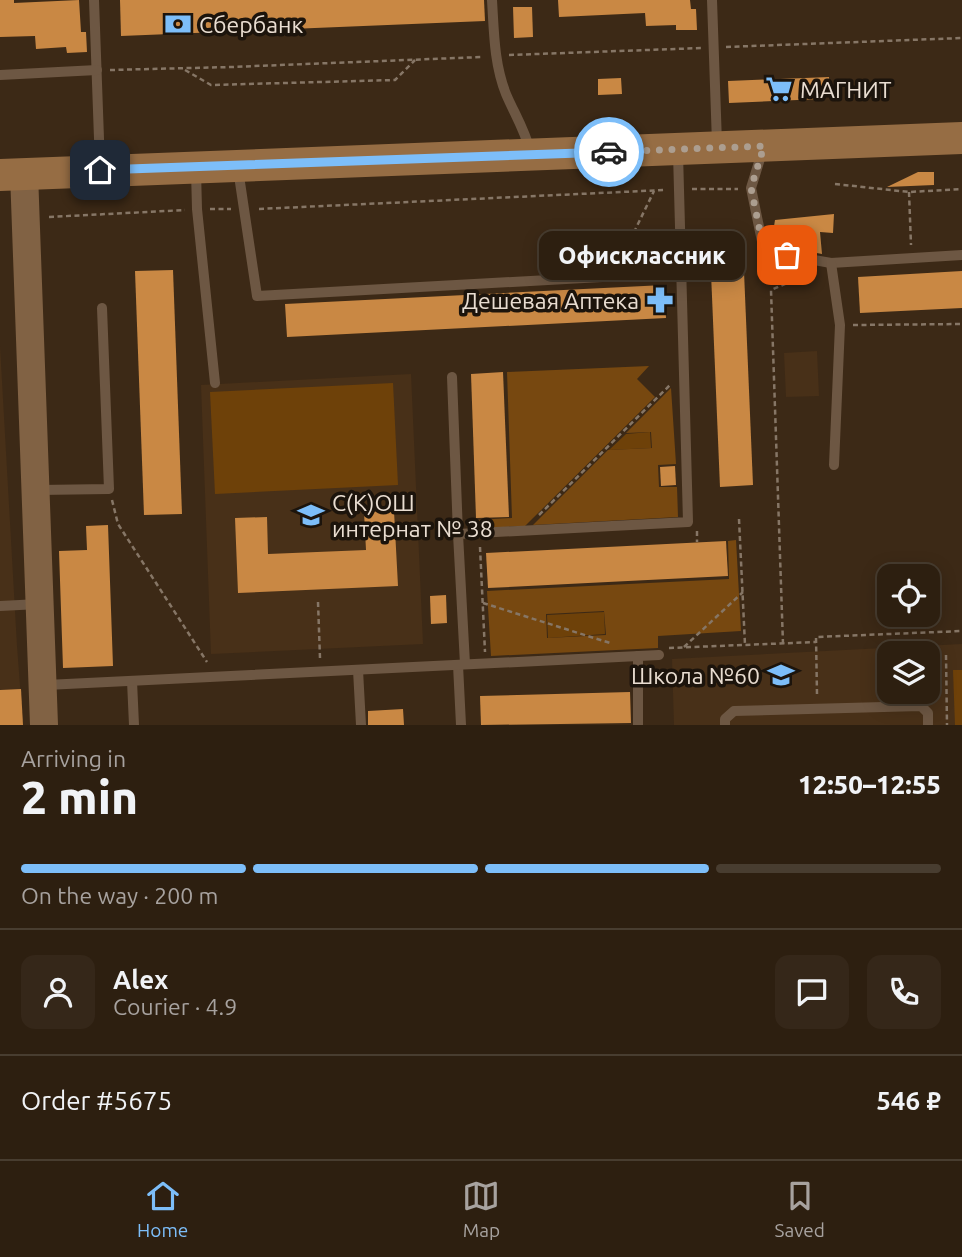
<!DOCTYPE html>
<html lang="en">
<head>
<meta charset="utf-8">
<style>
	:root { --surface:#2d1f10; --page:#352719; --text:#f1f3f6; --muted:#a7a29f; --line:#483d30; --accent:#7dbef9 }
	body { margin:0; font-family:Ubuntu,sans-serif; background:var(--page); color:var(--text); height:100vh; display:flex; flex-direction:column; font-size:26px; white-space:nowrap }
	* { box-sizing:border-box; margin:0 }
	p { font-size:23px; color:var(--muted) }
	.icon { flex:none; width:38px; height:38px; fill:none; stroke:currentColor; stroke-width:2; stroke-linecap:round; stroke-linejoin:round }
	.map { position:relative; height:725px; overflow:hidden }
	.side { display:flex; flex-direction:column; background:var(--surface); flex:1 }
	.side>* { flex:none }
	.controls { position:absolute; left:877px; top:564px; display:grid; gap:14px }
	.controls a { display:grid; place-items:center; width:63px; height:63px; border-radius:14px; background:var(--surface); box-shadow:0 4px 18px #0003,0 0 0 2px var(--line); font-size:35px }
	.pin { position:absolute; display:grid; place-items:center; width:60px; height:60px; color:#fff; margin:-30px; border-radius:14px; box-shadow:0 4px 10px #0006 }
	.courier { position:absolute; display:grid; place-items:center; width:70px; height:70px; margin:-35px; border:5px solid #7dbef9; border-radius:50%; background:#fff; color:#222; box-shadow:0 2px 9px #0007 }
	.bubble { position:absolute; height:49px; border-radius:14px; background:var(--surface); box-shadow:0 4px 18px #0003,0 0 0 2px var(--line); font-size:23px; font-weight:800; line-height:49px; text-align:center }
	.overview em { font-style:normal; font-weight:800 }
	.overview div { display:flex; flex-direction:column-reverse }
	.overview { display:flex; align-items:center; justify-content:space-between; height:119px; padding:0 21px }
	h1 { font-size:46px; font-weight:800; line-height:52px }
	.bar { display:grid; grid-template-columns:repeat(4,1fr); gap:10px 7px; align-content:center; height:84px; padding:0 21px }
	.bar i { height:9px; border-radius:5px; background:var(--line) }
	.bar .on { background:var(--accent) }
	.bar p { grid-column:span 4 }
	.line { display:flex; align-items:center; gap:18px; padding:0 21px; border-top:2px solid var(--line) }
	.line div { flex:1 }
	.round { display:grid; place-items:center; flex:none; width:74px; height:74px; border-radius:14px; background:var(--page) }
	.tab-bar { display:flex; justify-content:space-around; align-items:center; height:98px; border-top:2px solid var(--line); background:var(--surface); font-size:19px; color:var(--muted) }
	.tab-bar a { display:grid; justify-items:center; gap:4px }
	.tab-bar .on { color:var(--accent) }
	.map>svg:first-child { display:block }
	.built { fill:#483018; fill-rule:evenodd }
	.green { fill:#6e4109 }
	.forest { fill:#774810; fill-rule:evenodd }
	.building { fill:#c98844 }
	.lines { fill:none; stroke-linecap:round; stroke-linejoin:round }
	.path { stroke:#867666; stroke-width:2.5; stroke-dasharray:5 3.5; stroke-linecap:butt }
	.lane { stroke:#6d5743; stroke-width:10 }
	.secondary { stroke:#816244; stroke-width:28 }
	.primary { stroke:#966d44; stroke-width:32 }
	.done { stroke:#ac9e90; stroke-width:7; stroke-dasharray:0 12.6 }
	.route { stroke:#7dbef9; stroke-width:9 }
	.labels { text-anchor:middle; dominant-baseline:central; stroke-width:7; stroke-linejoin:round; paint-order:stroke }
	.poi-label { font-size:23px; fill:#e9ddd1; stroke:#1c140c; text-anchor:start }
</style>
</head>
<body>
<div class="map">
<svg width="962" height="725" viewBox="0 0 962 725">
	<rect width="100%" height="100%" fill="#3c2916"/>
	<g class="built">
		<path d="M0,346L17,646L23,725H0Z"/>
		<path d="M817,351L819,396L786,397L784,353Z"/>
		<path d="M411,374L423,644L211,654L201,385Z"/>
		<path d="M962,644V725H674L672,659ZM889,653H928V691H889Z"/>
	</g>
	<g class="green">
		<path d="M393,383L398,485L215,494L210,392Z"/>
		<path d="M650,432L651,448L609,450L626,434Z"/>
		<path d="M604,612L605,634L548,638L547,615Z"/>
		<path d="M953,670H962V725H955Z"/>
	</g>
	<g class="forest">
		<path d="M649,366L637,379L655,397L525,526L477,528V520L512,518L507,372Z"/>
		<path d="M671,388L676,464L658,465L659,487H677L678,517L533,525L608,450L652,448L651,432L626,433Z"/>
		<path d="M736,540L741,631L658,636V648L491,656L487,591L729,579L728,541ZM604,611L606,635L547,638L546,614Z"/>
	</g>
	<g class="building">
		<path d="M0,0H14V3L79,0L81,32H86L87,52L67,53L66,47L36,49L35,36L0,37Z"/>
		<path d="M120,0H484L485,21L121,36Z"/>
		<path d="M558,0H690L691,9H696L697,30H676V25L646,26L645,13L559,17Z"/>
		<path d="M513,7H532L533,37L514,38Z"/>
		<path d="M829,77L830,96H821V99L729,103L728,81Z"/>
		<path d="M621,78L622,94L598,95V79Z"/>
		<path d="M918,172H934V185L887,187Z"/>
		<path d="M834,214L833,233L820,232L822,254L801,250L790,239H772L775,220Z"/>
		<path d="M743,248L753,485L720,487L710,249Z"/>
		<path d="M173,270L182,514L144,515L135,271Z"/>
		<path d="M962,271V308L860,313L858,277Z"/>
		<path d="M664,285L666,318L287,337L285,304Z"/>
		<path d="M503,372L509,517L476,518L471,374Z"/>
		<path d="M675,466L676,485L661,486L660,467Z"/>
		<path d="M394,511L398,586L238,593L235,518L267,517L268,554L366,550L364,512Z"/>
		<path d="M108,525L113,666L63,668L59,551L87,550L86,526Z"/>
		<path d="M726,541L728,576L488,588L486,553Z"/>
		<path d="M446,595L447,623L431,624L430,596Z"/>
		<path d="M21,689L23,725H0V690Z"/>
		<path d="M630,692L631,723L481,725L480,696Z"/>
		<path d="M403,709L404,725H368V711Z"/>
	</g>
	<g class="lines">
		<g class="path">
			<path d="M726,47L962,38"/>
			<path d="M509,55L702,48"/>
			<path d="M110,70L231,67L482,57"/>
			<path d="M185,70L211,85L395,80L415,60"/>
			<path d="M835,184L909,192L962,189"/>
			<path d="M692,189H738"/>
			<path d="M909,192L911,245"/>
			<path d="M210,209H231"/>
			<path d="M259,209L664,190"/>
			<path d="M49,217L185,210"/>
			<path d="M619,263L654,191"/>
			<path d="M649,275H667"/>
			<path d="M853,325L962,324"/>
			<path d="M112,500L118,524L207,662"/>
			<path d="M539,515L671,384"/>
			<path d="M739,519L745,645"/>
			<path d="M697,531V542"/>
			<path d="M480,547L485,652"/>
			<path d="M318,602L320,658"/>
			<path d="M483,603L610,643"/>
			<path d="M783,644L771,290L810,273"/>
			<path d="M684,647L743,592"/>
			<path d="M669,648L816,642"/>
			<path d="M946,655L947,725"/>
			<path d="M817,694L816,637L962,631"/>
		</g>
		<g class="lane">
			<path d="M94,0L100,166"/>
			<path d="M492,0C494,32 494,64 506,94C514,113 525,130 530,151"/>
			<path d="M712,0L717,143"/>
			<path d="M0,75L97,70"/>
			<path d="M763,149L751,188L764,251L831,263L962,255"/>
			<path d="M238,169L257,296L638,275"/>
			<path d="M196,171L197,209L215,383"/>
			<path d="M831,263L840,325L834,465"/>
			<path d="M452,377L458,534L688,522L678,153"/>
			<path d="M39,490L109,489L102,308"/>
			<path d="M458,534L465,664"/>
			<path d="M0,606L39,604"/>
			<path d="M638,656V725"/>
			<path d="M458,665L461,725"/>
			<path d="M358,670L361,725"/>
			<path d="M132,681L134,725"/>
			<path d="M46,685L659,655"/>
			<path d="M725,725V719L734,711L921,706L928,713V725"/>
		</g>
		<path class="secondary" d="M24,173L44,725"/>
		<path class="primary" d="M0,175L962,138"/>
	</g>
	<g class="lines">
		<path class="done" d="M609,152L764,146L751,188L764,251L787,255"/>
		<path class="route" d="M100,170L609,152"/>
	</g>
	<defs>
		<g id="bank-bare" transform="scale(2.1)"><path d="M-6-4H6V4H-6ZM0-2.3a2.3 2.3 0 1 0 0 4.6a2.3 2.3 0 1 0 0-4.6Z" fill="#7dbef9" stroke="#1c140c" stroke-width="2.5" paint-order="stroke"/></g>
		<g id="supermarket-bare" transform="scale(2.1)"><path d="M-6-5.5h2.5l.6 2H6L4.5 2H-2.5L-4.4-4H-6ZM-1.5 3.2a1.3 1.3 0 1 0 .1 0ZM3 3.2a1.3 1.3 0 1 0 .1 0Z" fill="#7dbef9" stroke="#1c140c" stroke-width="2.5" paint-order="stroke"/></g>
		<g id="pharmacy-bare" transform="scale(2.1)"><path d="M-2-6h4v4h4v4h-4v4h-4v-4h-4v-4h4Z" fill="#7dbef9" stroke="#1c140c" stroke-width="2.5" paint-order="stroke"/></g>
		<g id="school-bare" transform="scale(2.1)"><path d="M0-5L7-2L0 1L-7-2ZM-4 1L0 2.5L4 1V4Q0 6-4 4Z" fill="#7dbef9" stroke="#1c140c" stroke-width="2.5" paint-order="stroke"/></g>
	</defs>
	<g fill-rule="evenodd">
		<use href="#bank-bare" x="178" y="24"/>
		<use href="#supermarket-bare" x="779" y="89"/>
		<use href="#pharmacy-bare" x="660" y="300"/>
		<use href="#school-bare" x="311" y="515"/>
		<use href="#school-bare" x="781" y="675"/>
	</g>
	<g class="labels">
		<g class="poi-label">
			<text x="199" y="24">Сбербанк</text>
			<text x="800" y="89">МАГНИТ</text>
			<text x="639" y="300" text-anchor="end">Дешевая Аптека</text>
			<text x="332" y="502">С(К)ОШ<tspan x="332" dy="26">интернат № 38</tspan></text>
			<text x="760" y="675" text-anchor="end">Школа №60</text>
		</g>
	</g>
</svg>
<div class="controls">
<a><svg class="icon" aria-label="locate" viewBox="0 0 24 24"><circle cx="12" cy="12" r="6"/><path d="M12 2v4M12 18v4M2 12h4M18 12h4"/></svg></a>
<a><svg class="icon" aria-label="layers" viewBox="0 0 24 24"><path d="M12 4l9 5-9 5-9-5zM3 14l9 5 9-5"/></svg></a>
</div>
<div class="pin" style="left:787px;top:255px;background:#ea580c"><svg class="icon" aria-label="bag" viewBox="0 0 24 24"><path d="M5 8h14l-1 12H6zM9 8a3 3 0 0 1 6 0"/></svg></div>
<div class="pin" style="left:100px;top:170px;background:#1f2937"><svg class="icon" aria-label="home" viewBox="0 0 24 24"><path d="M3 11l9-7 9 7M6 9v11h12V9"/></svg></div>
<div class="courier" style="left:609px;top:152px"><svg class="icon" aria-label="car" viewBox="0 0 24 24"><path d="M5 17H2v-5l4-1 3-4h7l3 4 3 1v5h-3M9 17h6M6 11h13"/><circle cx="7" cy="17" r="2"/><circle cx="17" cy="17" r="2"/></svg></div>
<div class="bubble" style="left:539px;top:231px;width:206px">Офисклассник</div>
</div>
<section class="side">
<div class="overview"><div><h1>2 min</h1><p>Arriving in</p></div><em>12:50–12:55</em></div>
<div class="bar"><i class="on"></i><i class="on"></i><i class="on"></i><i></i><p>On the way · 200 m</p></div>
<div class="line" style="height:126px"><a class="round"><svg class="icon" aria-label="person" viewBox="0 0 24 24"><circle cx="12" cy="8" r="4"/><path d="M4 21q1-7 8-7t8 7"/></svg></a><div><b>Alex</b><p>Courier · 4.9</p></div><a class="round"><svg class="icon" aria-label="chat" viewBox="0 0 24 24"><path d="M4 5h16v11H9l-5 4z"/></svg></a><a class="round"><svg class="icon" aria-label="phone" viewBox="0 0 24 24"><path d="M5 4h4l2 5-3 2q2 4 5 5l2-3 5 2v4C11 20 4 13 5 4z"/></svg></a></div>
<div class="line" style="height:91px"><div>Order #5675</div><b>546 ₽</b></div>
</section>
<nav class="tab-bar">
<a class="on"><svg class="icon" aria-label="home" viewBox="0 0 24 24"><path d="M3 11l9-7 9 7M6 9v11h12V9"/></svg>Home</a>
<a><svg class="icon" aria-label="map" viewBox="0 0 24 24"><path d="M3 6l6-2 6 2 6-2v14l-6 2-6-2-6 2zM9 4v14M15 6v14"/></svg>Map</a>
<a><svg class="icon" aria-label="saved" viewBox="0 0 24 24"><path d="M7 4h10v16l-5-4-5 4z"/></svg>Saved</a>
</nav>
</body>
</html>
